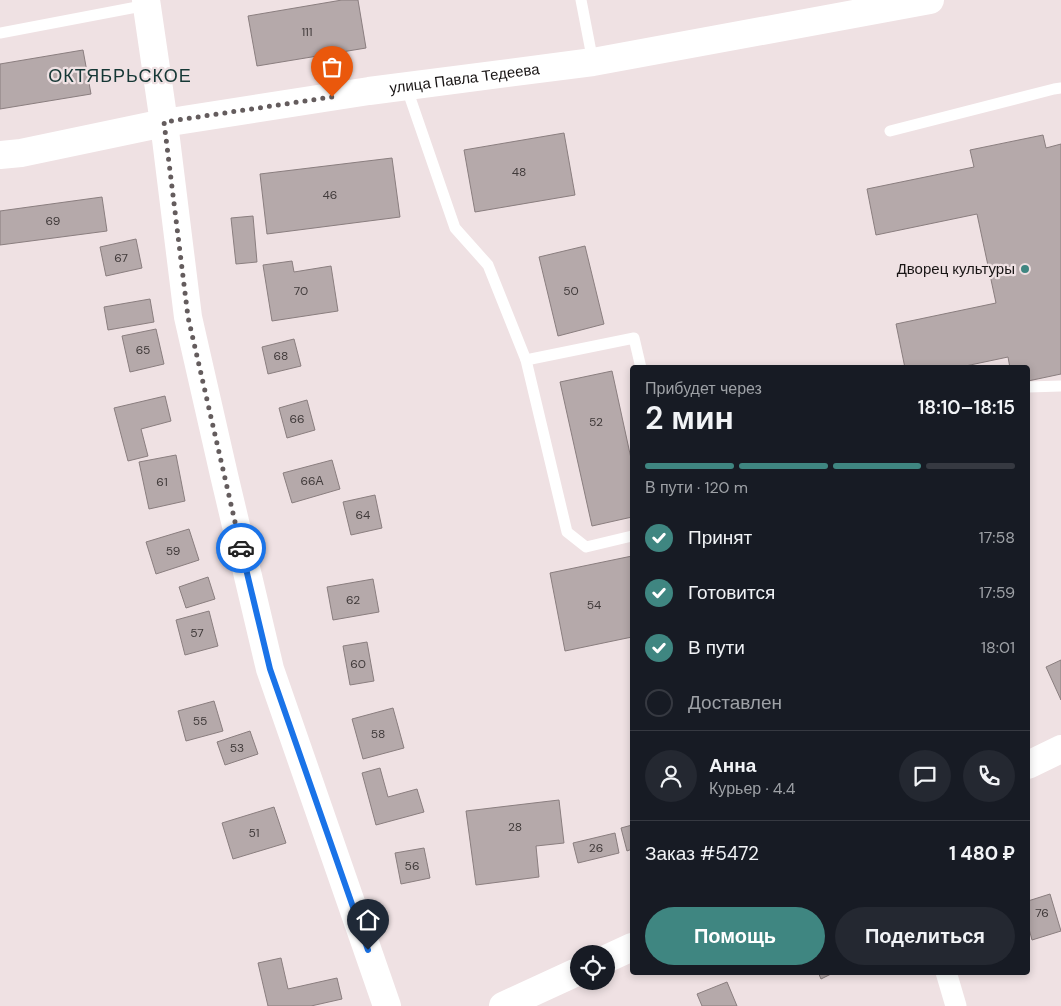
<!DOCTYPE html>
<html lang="ru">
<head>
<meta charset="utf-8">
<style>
	:root { --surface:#171b24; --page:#242831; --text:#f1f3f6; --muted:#9ea1a6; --line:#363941; --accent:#3f8681 }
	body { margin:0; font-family:"DM Sans",sans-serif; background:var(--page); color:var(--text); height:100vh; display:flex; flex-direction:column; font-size:19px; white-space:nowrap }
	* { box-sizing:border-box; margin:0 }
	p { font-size:16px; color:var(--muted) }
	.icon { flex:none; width:28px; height:28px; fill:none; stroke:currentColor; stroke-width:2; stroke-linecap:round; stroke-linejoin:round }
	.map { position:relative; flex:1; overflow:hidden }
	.details { position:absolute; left:630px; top:365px; width:400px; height:610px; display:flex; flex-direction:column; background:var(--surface); border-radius:5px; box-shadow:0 2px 8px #0003 }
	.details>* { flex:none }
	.tools { position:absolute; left:570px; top:945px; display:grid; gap:10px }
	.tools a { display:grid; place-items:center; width:45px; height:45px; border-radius:50%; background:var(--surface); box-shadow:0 2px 8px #0003; font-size:25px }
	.pin { position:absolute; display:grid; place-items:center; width:42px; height:42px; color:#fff; margin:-51px -21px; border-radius:50% 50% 50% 0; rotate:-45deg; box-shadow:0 0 5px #0007 }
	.pin .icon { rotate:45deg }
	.courier { position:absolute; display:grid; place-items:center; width:50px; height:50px; margin:-25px; border:4px solid #1a73e8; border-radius:50%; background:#fff; color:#222; box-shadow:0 1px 6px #0007 }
	.headline em { font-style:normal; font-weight:600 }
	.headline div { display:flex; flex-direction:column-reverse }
	.headline { display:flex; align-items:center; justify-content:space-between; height:85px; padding:0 15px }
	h1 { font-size:32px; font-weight:600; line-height:38px }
	.bar { display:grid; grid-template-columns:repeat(4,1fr); gap:8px 5px; align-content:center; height:60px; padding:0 15px }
	.bar i { height:6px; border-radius:4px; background:var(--line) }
	.bar .selected { background:var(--accent) }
	.bar p { grid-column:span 4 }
	.line { display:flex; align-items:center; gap:12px; padding:0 15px; border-top:1px solid var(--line) }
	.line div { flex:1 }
	.round { display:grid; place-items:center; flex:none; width:52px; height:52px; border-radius:26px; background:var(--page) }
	ol { padding:0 15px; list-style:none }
	li { display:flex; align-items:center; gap:15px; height:55px }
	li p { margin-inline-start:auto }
	li .icon { padding:5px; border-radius:50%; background:var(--accent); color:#fff; stroke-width:4 }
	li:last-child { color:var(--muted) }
	li i { width:28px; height:28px; border:2px solid var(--line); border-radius:50% }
	.button { display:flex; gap:10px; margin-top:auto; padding:10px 15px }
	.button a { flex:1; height:58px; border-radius:30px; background:var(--accent); color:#fff; font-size:20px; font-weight:600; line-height:58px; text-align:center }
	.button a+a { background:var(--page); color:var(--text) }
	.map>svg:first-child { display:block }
	.building { fill:#b5a9aa; stroke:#8a7e7f }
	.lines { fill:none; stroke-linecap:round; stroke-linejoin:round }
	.lane { stroke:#fff; stroke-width:11 }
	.street { stroke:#fff; stroke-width:21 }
	.secondary { stroke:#fff; stroke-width:28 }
	.done { stroke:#645c5d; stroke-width:5; stroke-dasharray:0 9 }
	.route { stroke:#1a73e8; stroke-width:6 }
	.poi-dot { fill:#3f8681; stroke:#efe1e3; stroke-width:2 }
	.labels { text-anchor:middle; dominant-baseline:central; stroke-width:4.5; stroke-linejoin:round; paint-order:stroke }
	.number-label { font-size:12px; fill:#403a3a }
	.street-label { font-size:15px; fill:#191515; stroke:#efe1e3 }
	.poi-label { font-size:15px; fill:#191515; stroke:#efe1e3; text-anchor:end }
	.quarter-label { font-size:18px; letter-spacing:1px; fill:#153735; stroke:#efe1e3 }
</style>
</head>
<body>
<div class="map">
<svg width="1061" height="1006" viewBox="0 0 1061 1006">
	<rect width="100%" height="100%" fill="#efe1e3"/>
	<g class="building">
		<path d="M342,0H358L366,48L257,66L248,16Z"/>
		<path d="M83,50L91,94L0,109V64Z"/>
		<path d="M564,133L575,195L475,212L464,150Z"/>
		<path d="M1043,135L1046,148L1061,144V374L1028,381V368H1010L1008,357L956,368H905L896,324L996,303L977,214L876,235L867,189L974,167L970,150Z"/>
		<path d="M392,158L400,217L267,234L260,174Z"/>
		<path d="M102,197L107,231L0,245V211Z"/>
		<path d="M253,216L257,262L236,264L231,218Z"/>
		<path d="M136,239L142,268L106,276L100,247Z"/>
		<path d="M585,246L604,324L558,336L539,257Z"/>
		<path d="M292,261L294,272L331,266L338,311L272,321L263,265Z"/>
		<path d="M150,299L154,322L108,330L104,307Z"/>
		<path d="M156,329L164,364L130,372L122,336Z"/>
		<path d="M294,339L301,366L268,374L262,347Z"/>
		<path d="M612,371L632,463V517L592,526L560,382Z"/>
		<path d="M165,396L171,421L141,429L148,456L128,461L114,408Z"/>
		<path d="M307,400L315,430L287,438L279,408Z"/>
		<path d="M176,455L185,501L149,509L139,462Z"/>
		<path d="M332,460L340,489L292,503L283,473Z"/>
		<path d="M375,495L382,528L351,535L343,502Z"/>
		<path d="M189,529L199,560L156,574L146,542Z"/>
		<path d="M632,556V637L565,651L550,573Z"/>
		<path d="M208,577L215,599L186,608L179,587Z"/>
		<path d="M373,579L379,612L333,620L327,587Z"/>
		<path d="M209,611L218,646L185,655L176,620Z"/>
		<path d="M367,642L374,681L350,685L343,646Z"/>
		<path d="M1061,660V700L1046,667Z"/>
		<path d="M214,701L223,731L186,741L178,711Z"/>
		<path d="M393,708L404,748L363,759L352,719Z"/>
		<path d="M250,731L258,754L225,765L217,742Z"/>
		<path d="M380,768L388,797L417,789L424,812L376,825L362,773Z"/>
		<path d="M559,800L564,843L536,846L539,877L476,885L466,811Z"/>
		<path d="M274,807L286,843L233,859L222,823Z"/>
		<path d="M632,825V849L627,851L621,828Z"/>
		<path d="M615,833L619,853L578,863L573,843Z"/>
		<path d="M424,848L430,878L401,884L395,853Z"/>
		<path d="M1050,894L1061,931L1032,940L1028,925V901Z"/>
		<path d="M281,958L288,989L337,978L342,999L311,1006H268L258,963Z"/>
		<path d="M818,972H835L821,979Z"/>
		<path d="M727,982L737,1006H702L697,994Z"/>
	</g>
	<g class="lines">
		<g class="lane">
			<path d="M581,0L593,62"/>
			<path d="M0,33L147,5"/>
			<path d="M406,86L455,228L488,265L526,360L567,532L586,547L632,536"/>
			<path d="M890,131L1054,89L1061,88"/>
			<path d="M526,360L634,338L641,368"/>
			<path d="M1028,387L1061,386"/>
		</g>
		<path class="street" d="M946,972L956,1006"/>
		<g class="secondary">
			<path d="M146,0L164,123L188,317L224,475L270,669L387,1006"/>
			<path id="s1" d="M0,155L21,153L164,123L369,91L593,62L930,0"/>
			<path d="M1028,765L1061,749"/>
			<path d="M606,959L632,947"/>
			<path d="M503,1006L579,971"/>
		</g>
	</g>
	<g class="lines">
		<path class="done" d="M241,548L188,317L164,122L332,97"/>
		<path class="route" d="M241,548L270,669L368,950"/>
	</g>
	<circle class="poi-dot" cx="1025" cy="269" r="5"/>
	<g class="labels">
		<g class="number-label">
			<text x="307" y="32">111</text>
			<text x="519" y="172">48</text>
			<text x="330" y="195">46</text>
			<text x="53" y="221">69</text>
			<text x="121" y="258">67</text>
			<text x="301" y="291">70</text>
			<text x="571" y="291">50</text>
			<text x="143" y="350">65</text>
			<text x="281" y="356">68</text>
			<text x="297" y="419">66</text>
			<text x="596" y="422">52</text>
			<text x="312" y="481">66А</text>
			<text x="162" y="482">61</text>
			<text x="363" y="515">64</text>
			<text x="173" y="551">59</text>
			<text x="353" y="600">62</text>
			<text x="594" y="605">54</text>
			<text x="197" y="633">57</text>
			<text x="358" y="664">60</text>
			<text x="200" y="721">55</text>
			<text x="378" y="734">58</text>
			<text x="237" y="748">53</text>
			<text x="515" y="827">28</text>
			<text x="254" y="833">51</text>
			<text x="596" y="848">26</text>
			<text x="412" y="866">56</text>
			<text x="1042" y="913">76</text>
		</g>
		<g class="street-label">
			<text stroke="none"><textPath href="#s1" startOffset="471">улица Павла Тедеева</textPath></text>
		</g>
		<g class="poi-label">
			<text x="1015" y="269">Дворец культуры</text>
		</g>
		<g class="quarter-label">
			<text x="120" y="76">ОКТЯБРЬСКОЕ</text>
		</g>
	</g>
</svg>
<div class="tools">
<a><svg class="icon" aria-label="locate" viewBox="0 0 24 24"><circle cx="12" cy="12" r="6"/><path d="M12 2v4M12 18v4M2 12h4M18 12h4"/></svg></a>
</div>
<div class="pin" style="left:332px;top:97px;background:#ea580c"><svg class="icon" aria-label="bag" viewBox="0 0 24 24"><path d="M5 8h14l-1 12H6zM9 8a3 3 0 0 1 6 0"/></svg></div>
<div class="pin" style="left:368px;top:950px;background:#1f2937"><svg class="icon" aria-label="home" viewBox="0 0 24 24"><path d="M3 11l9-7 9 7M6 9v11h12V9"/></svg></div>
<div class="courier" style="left:241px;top:548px"><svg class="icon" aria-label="car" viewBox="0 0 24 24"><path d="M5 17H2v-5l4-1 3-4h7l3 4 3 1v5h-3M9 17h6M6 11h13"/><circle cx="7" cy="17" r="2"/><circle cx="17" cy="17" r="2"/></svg></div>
<section class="details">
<div class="headline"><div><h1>2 мин</h1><p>Прибудет через</p></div><em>18:10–18:15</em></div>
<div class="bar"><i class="selected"></i><i class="selected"></i><i class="selected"></i><i></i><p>В пути · 120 m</p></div>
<ol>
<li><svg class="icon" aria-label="check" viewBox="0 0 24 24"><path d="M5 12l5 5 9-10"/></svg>Принят<p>17:58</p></li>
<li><svg class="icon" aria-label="check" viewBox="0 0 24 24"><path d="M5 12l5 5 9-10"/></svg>Готовится<p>17:59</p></li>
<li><svg class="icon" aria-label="check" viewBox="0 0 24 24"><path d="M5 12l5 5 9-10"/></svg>В пути<p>18:01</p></li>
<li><i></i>Доставлен</li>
</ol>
<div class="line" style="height:90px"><a class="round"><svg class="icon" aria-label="person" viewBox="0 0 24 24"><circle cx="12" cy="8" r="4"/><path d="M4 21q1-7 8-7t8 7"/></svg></a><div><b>Анна</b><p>Курьер · 4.4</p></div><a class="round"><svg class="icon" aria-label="chat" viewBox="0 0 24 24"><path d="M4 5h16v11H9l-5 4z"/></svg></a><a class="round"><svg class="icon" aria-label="phone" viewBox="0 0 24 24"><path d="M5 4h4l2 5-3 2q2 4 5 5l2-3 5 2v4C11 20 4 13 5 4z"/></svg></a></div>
<div class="line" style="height:65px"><div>Заказ #5472</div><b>1 480 ₽</b></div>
<div class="button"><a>Помощь</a><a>Поделиться</a></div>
</section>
</div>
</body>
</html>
